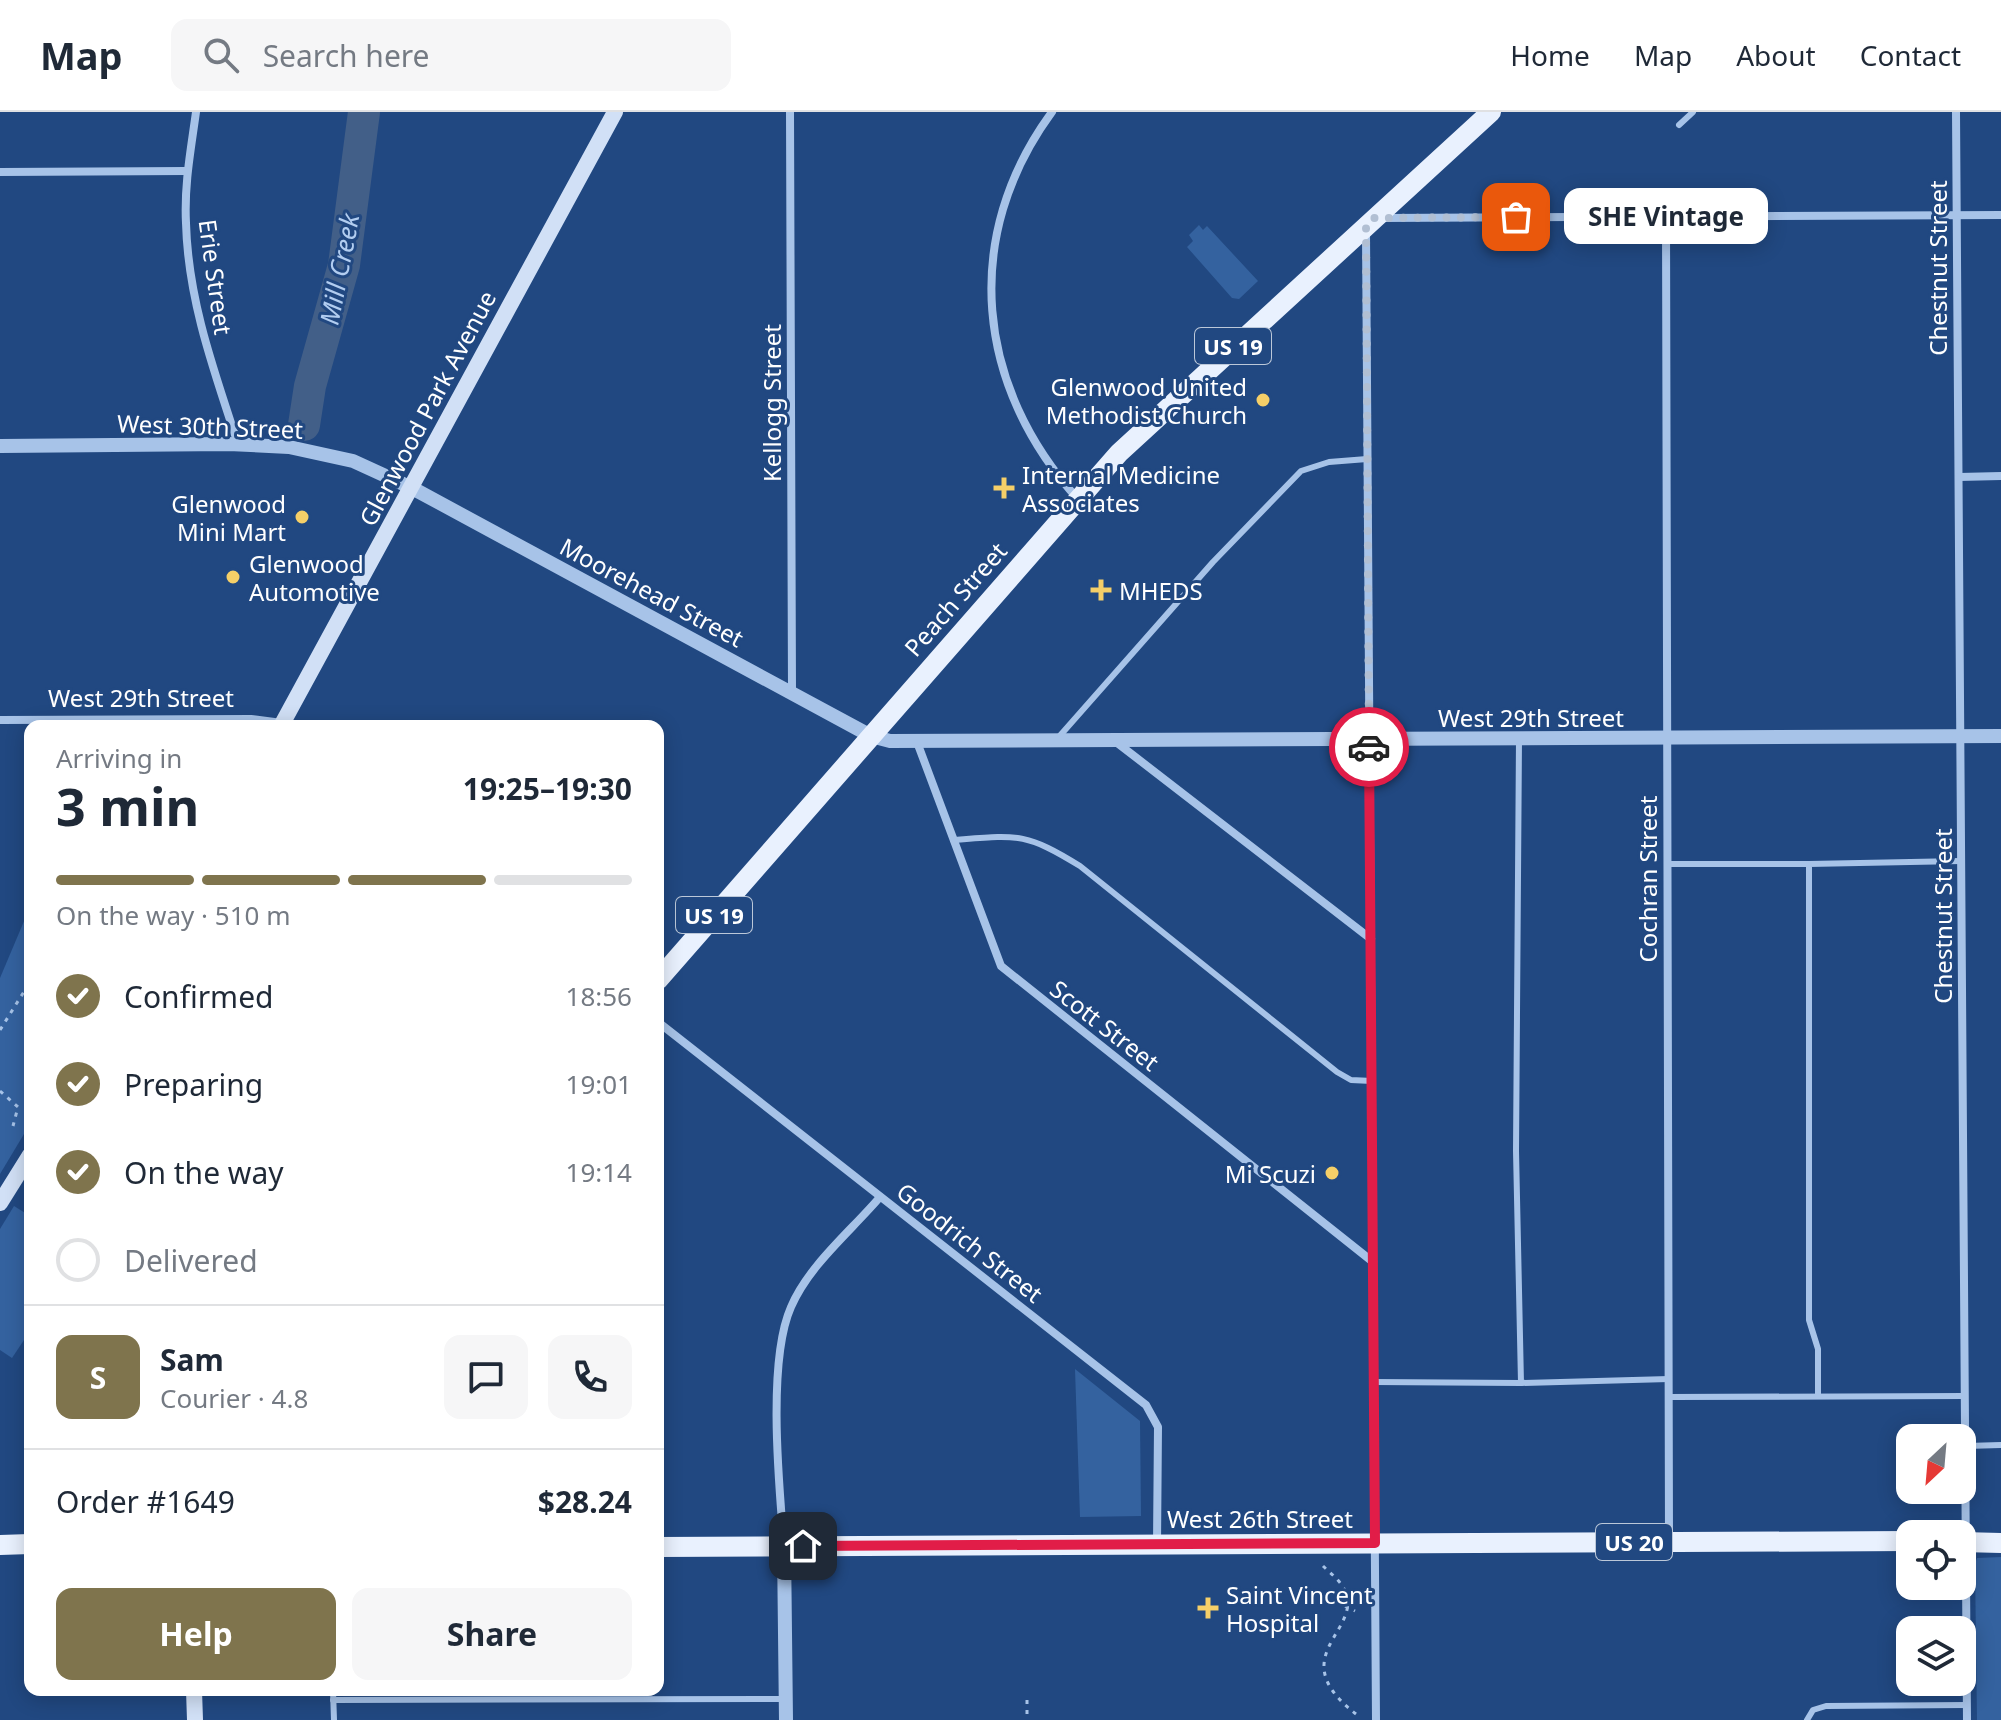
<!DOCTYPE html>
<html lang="en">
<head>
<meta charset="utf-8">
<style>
	:root { --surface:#fff; --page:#f6f6f7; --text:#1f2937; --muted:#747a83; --line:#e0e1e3; --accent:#7f744d }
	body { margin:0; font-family:"Noto Sans",sans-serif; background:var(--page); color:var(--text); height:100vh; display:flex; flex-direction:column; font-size:30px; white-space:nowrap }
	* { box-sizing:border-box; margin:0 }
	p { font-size:26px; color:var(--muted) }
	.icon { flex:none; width:44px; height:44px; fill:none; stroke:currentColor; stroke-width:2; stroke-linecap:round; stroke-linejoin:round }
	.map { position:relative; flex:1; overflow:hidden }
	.panel { position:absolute; left:24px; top:608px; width:640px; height:976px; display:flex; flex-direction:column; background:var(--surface); border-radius:16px; box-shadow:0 4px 20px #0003 }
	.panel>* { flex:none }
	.needle { width:52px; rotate:206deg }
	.controls { position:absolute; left:1896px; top:1312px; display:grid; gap:16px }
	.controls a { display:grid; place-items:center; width:80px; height:80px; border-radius:16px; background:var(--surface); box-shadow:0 4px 20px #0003; font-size:40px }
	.pin { position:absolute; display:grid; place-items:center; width:68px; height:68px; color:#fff; margin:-34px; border-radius:16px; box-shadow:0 4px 12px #0006 }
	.courier { position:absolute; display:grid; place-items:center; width:80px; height:80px; margin:-40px; border:6px solid #e11d48; border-radius:50%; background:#fff; color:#222; box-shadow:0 2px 10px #0007 }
	.bubble { position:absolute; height:56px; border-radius:16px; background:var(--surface); box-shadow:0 4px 20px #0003; font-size:26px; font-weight:700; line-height:56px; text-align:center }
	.headline em { font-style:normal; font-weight:700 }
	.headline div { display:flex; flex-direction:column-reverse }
	.headline { display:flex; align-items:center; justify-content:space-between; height:136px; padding:0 32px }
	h1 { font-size:52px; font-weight:700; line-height:60px }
	.bar { display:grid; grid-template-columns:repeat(4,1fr); gap:12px 8px; align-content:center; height:96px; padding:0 32px }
	.bar i { height:10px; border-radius:6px; background:var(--line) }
	.bar .current { background:var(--accent) }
	.bar p { grid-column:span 4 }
	.line { display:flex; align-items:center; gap:20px; padding:0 32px; border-top:2px solid var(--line) }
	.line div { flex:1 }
	.round { display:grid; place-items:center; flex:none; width:84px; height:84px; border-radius:16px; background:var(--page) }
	ol { padding:0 32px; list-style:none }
	li { display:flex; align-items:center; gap:24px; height:88px }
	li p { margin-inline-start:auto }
	li .icon { padding:8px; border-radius:50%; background:var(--accent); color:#fff; stroke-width:4 }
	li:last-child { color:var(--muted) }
	li i { width:44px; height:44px; border:4px solid var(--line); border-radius:50% }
	.primary-button { display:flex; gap:16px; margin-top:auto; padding:16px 32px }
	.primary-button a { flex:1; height:92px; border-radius:16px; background:var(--accent); color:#fff; font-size:32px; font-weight:700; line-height:92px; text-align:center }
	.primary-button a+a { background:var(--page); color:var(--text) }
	header { display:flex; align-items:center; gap:48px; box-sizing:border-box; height:112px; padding:0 40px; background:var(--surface); border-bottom:2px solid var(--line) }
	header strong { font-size:38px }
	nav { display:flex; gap:44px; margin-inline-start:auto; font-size:28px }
	.search { width:560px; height:72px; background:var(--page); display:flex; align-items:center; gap:20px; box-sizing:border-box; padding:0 28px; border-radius:16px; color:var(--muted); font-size:30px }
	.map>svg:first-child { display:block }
	.green { fill:#34629f }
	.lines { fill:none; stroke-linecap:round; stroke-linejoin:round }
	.river { stroke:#425f88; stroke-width:32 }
	.path { stroke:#a7c3e8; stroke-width:3; stroke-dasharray:4 6; stroke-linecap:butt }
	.service { stroke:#a7c3e8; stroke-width:6 }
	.minor { stroke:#a7c3e8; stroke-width:8 }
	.tertiary { stroke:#a7c3e8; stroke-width:14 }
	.secondary { stroke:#d1e0f6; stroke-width:16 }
	.primary { stroke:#e9f1fe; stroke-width:20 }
	.done { stroke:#b1bfd3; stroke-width:8; stroke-dasharray:0 14.4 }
	.route { stroke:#e11d48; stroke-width:10 }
	.poi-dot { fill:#f5cf68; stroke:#214881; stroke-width:3 }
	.labels { text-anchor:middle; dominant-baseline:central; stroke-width:6; stroke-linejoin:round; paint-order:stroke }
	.shield { fill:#214881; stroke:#bcc8d9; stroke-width:2 }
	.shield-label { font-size:22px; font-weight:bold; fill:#fff }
	.street-label { font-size:24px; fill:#fff; stroke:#214881 }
	.poi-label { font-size:24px; fill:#fff; stroke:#214881; text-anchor:start }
	.water-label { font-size:26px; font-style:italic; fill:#b2cdf0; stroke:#214881 }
</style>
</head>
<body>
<header>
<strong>Map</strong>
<div class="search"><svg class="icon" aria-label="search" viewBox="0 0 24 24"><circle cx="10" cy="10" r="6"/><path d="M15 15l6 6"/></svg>Search here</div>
<nav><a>Home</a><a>Map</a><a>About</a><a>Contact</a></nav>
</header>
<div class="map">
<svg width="2001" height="1608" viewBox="0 0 2001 1608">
	<rect width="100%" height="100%" fill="#214881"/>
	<g class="green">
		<path d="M1199,113L1203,118L1207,114L1258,169L1239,187L1232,186L1187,135L1193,129L1189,123Z"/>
		<path d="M30,795V1012L0,1062V866Z"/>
		<path d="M14,1094L30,1104V1219L12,1246L0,1238V1117Z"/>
		<path d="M1075,1257L1140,1309L1141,1404L1080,1405Z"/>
		<path d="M2001,1445V1608H1977L1975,1452L1977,1446Z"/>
	</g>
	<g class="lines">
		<path class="river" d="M304,313L310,274L344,153L364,0"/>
		<g class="path">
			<path d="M0,918L30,870"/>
			<path d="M0,979L18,995L13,1014"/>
			<path d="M1323,1454C1329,1460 1336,1465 1341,1472C1373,1516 1277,1541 1356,1602"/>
			<path d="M1345,1494L1355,1499"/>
			<path d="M1027,1588V1608"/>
		</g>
		<g class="service">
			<path d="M1679,13L1693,0"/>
			<path d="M1057,627L1213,450L1301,359L1329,350L1367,347"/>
			<path d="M953,728C1017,723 1025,720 1080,754L1337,960L1351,968L1372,969"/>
			<path d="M1667,752H1809"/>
			<path d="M1374,1270L1521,1271L1516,1039L1519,627"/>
			<path d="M1521,1271L1669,1267"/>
			<path d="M1818,1284V1237L1809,1208V752L1961,749"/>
			<path d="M1669,1285L1965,1284"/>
			<path d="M1966,1334L2001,1333"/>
			<path d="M333,1578L334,1608"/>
			<path d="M333,1588L786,1587"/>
			<path d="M1807,1608L1813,1598L1826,1594L1967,1593"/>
		</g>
		<g class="minor">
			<path d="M196,0C191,37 184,73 186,111C188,188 214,259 238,332"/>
			<path d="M790,0L792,581"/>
			<path d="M1052,0C960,125 976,275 1078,387"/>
			<path d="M1956,0L1967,1608"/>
			<path d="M0,60L187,59"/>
			<path d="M1666,105L1669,1428"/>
			<path d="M1382,106L2001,103"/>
			<path d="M1366,121L1376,1608"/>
			<path d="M1959,365L2001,364"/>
			<path d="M0,608L251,607L282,611"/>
			<path d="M917,630L1001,854L1373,1150"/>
			<path d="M1116,630L1371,827"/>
			<path d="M658,910L1146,1293L1158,1315L1157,1432"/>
			<path d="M784,1434C779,1373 767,1249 791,1195C809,1153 851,1119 880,1085"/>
		</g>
		<g class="tertiary">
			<path d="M0,334L229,332L289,335L353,349L412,376L871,624L890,629L2001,624"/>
			<path d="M784,1434L786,1608"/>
		</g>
		<g class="secondary">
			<path d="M281,614L615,0"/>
			<path d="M0,1091L30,1043"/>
			<path d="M194,1578L195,1608"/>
		</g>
		<g class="primary">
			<path d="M658,868L1119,341L1491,0"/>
			<path d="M1962,1430L2001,1431"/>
			<path d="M0,1433L30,1432"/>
			<path d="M658,1435L1910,1429"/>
		</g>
	</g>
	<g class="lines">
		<path class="done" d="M1369,635L1366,114L1374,106L1516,105"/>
		<path class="route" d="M803,1434L1375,1431L1369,635"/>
	</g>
	<g class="poi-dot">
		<circle cx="1263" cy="288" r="8"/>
		<path d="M1000 364h8v8h8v8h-8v8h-8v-8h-8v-8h8z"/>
		<circle cx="302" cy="405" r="8"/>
		<circle cx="233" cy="465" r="8"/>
		<path d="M1097 466h8v8h8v8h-8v8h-8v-8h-8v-8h8z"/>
		<circle cx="1332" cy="1061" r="8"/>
		<path d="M1204 1484h8v8h8v8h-8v8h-8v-8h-8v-8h8z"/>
	</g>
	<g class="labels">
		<g class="shield">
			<rect x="1195" y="216" width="76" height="36" rx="6"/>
			<rect x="676" y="785" width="76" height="36" rx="6"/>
			<rect x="1596" y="1412" width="76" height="36" rx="6"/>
		</g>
		<g class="shield-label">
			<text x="1233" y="234">US 19</text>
			<text x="714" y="803">US 19</text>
			<text x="1634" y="1430">US 20</text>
		</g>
		<g class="street-label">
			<text transform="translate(1937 156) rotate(-90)">Chestnut Street</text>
			<text transform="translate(216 165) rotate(82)">Erie Street</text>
			<text transform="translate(771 291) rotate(-90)">Kellogg Street</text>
			<text transform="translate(427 296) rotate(-62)">Glenwood Park Avenue</text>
			<text transform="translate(210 314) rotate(2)">West 30th Street</text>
			<text transform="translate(652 480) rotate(28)">Moorehead Street</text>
			<text transform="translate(955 487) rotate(-49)">Peach Street</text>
			<text x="141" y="585">West 29th Street</text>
			<text x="1531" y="605">West 29th Street</text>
			<text transform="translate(1647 767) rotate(-90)">Cochran Street</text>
			<text transform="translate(1942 804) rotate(-90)">Chestnut Street</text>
			<text transform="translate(1105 913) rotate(38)">Scott Street</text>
			<text transform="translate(970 1130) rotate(38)">Goodrich Street</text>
			<text x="1260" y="1406">West 26th Street</text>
		</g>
		<g class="poi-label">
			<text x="1247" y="274" text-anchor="end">Glenwood United<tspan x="1247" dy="28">Methodist Church</tspan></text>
			<text x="1022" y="362">Internal Medicine<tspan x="1022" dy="28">Associates</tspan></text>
			<text x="286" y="391" text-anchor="end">Glenwood<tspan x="286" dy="28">Mini Mart</tspan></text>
			<text x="249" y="451">Glenwood<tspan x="249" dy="28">Automotive</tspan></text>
			<text x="1119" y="478">MHEDS</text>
			<text x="1316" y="1061" text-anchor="end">Mi Scuzi</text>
			<text x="1226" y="1482">Saint Vincent<tspan x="1226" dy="28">Hospital</tspan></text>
		</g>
		<g class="water-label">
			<text transform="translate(339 157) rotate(-79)">Mill Creek</text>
		</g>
	</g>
</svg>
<div class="controls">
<a><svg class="needle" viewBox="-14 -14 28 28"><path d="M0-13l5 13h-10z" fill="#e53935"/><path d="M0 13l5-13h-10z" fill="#747a83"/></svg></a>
<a><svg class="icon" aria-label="locate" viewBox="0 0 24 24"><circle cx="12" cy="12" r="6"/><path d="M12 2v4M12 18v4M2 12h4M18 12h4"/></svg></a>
<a><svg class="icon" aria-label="layers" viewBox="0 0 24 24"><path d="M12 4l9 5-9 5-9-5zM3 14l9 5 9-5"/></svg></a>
</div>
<div class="pin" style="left:1516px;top:105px;background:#ea580c"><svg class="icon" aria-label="bag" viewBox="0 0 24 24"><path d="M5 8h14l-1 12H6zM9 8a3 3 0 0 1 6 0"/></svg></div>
<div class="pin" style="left:803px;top:1434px;background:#1f2937"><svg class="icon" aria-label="home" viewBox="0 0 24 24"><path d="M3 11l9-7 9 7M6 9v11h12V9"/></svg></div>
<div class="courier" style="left:1369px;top:635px"><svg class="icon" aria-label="car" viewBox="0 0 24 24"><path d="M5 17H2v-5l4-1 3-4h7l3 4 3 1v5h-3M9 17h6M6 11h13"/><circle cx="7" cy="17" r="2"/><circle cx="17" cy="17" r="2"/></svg></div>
<div class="bubble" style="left:1564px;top:76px;width:204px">SHE Vintage</div>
<section class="panel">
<div class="headline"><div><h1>3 min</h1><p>Arriving in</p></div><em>19:25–19:30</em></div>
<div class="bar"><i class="current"></i><i class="current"></i><i class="current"></i><i></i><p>On the way · 510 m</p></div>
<ol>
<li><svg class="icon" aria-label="check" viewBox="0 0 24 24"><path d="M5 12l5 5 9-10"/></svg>Confirmed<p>18:56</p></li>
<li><svg class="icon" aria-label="check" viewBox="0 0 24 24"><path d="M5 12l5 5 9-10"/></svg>Preparing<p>19:01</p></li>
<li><svg class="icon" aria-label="check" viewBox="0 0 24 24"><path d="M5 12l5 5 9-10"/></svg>On the way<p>19:14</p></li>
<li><i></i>Delivered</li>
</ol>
<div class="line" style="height:144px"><b class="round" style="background:var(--accent);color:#fff">S</b><div><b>Sam</b><p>Courier · 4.8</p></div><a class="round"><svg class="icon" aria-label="chat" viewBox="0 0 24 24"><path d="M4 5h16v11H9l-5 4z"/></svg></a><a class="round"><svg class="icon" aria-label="phone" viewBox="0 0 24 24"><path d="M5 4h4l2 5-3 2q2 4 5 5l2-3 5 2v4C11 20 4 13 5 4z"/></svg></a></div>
<div class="line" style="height:104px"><div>Order #1649</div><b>$28.24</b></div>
<div class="primary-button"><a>Help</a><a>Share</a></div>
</section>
</div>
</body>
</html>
